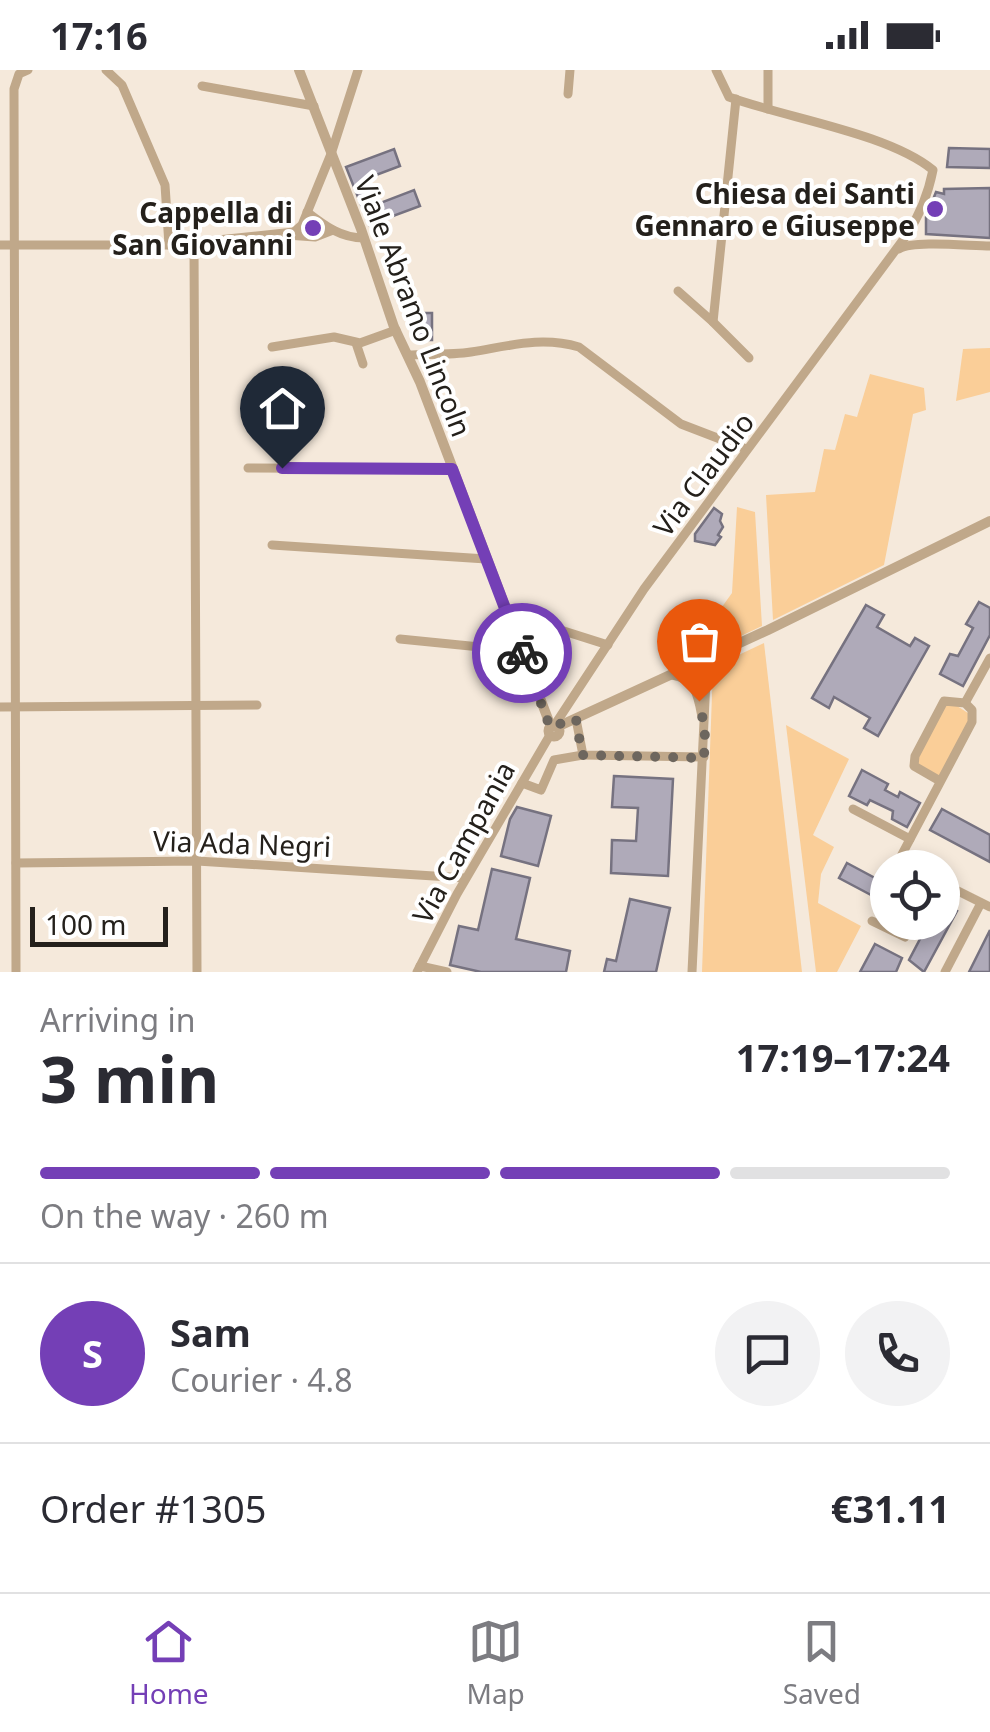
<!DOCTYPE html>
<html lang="en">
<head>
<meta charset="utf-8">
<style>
	:root { --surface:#fff; --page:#f2f2f3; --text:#2b2b33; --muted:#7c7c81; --line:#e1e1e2; --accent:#743fb6 }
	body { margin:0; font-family:"Noto Sans",sans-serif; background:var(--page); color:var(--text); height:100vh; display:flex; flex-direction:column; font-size:38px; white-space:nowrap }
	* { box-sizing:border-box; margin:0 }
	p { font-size:32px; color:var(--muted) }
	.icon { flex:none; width:55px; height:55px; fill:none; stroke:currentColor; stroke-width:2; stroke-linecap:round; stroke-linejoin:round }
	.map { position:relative; height:902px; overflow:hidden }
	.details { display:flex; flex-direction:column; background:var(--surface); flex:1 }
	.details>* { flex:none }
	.fabs { position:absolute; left:870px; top:780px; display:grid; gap:20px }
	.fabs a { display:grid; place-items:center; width:90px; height:90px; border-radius:50%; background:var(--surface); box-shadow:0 5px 15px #0003; font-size:50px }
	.scale { position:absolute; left:30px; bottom:25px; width:138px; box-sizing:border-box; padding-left:10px; border:5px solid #24201b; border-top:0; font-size:28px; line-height:35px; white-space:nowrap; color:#24201b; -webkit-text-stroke:8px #fff; paint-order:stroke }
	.pin { position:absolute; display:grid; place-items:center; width:85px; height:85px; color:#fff; margin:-102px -42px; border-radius:50% 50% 50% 0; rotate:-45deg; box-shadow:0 0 10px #0007 }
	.pin .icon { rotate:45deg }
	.courier { position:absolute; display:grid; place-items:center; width:100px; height:100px; margin:-50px; border:8px solid #743fb6; border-radius:50%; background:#fff; color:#222; box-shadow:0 2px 12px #0007 }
	.head em { font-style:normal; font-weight:700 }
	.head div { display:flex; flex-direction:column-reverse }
	.head { display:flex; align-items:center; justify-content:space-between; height:170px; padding:0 40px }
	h1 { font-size:65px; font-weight:700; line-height:75px }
	.bar { display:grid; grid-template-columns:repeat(4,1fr); gap:15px 10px; align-content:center; height:120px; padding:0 40px }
	.bar i { height:12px; border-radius:8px; background:var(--line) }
	.bar .selected { background:var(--accent) }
	.bar p { grid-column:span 4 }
	.line { display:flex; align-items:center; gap:25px; padding:0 40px; border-top:2px solid var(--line) }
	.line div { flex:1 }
	.round { display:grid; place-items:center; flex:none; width:105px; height:105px; border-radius:52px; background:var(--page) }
	.status { display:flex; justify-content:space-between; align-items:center; height:70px; padding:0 50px; background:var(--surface); direction:ltr }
	.status svg { height:28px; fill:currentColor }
	.dock { display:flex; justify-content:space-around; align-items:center; height:140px; border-top:2px solid var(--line); background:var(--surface); font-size:28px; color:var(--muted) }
	.dock a { display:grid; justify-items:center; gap:5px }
	.dock .selected { color:var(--accent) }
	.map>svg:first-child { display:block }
	.green { fill:#face98 }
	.building { fill:#afaab9; stroke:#767280; stroke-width:2.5 }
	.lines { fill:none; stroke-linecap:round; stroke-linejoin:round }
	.minor { stroke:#c0a88a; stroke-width:9 }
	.tertiary { stroke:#c0a88a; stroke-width:10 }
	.done { stroke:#6d665e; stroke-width:10; stroke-dasharray:0 18 }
	.route { stroke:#743fb6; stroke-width:12 }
	.poi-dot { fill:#743fb6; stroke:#fff; stroke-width:4 }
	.labels { text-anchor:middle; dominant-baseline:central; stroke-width:8; stroke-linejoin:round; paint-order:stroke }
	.poi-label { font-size:28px; font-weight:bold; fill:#24201b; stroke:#fff; text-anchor:end }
	.street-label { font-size:28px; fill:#24201b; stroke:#fff }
</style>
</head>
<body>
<div class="status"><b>17:16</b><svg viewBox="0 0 49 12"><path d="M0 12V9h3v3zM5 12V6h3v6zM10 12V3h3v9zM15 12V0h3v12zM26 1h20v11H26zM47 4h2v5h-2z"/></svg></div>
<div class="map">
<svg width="990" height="902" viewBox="0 0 990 902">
	<rect width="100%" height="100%" fill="#f5e9db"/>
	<g class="green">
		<path d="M990,278V322L956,331L963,279Z"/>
		<path d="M870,304L924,318L926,340L913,344L884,495L773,550L766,425L815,422L824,379L835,380L845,344L857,347Z"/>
		<path d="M737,437L755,442L762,556L703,584L701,566L732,523Z"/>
		<path d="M764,573L802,902H702L713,597Z"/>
		<path d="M948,630L974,647L939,713L913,691Z"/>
		<path d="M786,655L849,689L813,765L834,777L821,804L818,833L861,856L837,902H816Z"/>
	</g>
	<g class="building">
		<path d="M949,78L990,79V98L947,97Z"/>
		<path d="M394,79L400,96L368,108L378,134L414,120L420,136L369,155L346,97Z"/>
		<path d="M990,118V168L926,164V147L936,122L944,124V119Z"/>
		<path d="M417,243H432V270H416Z"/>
		<path d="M714,438L722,444L720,451L723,457L718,465L721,467L715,475L695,471V464Z"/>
		<path d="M979,532L990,538V565L963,616L940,604L950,584L958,586L973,558L966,554Z"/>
		<path d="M866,535L884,545L877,557L910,576L915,568L929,576L878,666L864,658L870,648L834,627L829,638L812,628Z"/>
		<path d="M862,700L888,714L885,720L898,727L900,722L920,733L907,757L892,749L893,741L870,730L867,735L849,726Z"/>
		<path d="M614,706L673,709L668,806L611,803L612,770L636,771L638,738L612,737Z"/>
		<path d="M517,737L551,746L538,796L501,786L510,749Z"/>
		<path d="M942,739L990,765V792L930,760Z"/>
		<path d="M847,793L888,815V834L839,808Z"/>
		<path d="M492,799L530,808L516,869L570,881L566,902H481L450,895L459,856L478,860Z"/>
		<path d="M630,829L670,838L656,902H604L607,889L616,891Z"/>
		<path d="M948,836L957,841L924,902L909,890L929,852H942V837L947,839Z"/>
		<path d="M990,860V902H969Z"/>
		<path d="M875,874L902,888L896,902H860Z"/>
	</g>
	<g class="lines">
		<g class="minor">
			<path d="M106,0L122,15L165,115L169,175"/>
			<path d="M202,16L314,36"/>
			<path d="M568,24L570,0"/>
			<path d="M768,39V0"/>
			<path d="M307,142C325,156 341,168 364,168"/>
			<path d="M287,165L315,167L333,160"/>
			<path d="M194,172L197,902"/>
			<path d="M0,175H169L294,162L302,155L331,84L358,0"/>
			<path d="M899,179C914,170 969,176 990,176"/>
			<path d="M678,221L713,252L736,29"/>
			<path d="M713,252L749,288"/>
			<path d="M356,273L363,294"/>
			<path d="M272,277L334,267L360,273L396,260"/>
			<path d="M408,285C429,284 451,285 471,282C509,276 541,266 579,277L681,354L746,379"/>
			<path d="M248,398L452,399"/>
			<path d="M272,475L486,489"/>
			<path d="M507,543L608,575"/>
			<path d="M400,569L521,581"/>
			<path d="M672,605C696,609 698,626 702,647"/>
			<path d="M965,633L990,588"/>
			<path d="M0,637L257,635"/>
			<path d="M576,649L583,685L704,687"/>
			<path d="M554,656L644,519L906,166C920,145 928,125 933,100C888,63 786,48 729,27L716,0"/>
			<path d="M522,713L541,720L554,690L583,685"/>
			<path d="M853,739L910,769"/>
			<path d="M16,793L197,791L465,808"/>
			<path d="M914,798L899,790L972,652V640L965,633L944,631L915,686L914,696L940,711"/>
			<path d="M942,813L990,837"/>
			<path d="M872,851L905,867L913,852"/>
			<path d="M420,896L447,902"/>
			<path d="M16,902L14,19L19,4L28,0"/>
			<path d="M417,902L457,824L550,665"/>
			<path d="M692,902L707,589"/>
			<path d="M945,902L981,833"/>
		</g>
		<g class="tertiary">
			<path d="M299,0L361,159L394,257L420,312L551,657"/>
			<circle cx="554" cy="661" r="5.5"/>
			<path d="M557,657L768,560L990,451"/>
		</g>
	</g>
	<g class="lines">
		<path class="done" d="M522,583L550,657L576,649L582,685L704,688L705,660L699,631"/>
		<path class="route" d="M282,398L452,399L522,583"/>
	</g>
	<g class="poi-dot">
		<circle cx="935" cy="139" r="10"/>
		<circle cx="313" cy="158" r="10"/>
	</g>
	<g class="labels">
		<g class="poi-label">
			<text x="915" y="123">Chiesa dei Santi<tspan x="915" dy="32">Gennaro e Giuseppe</tspan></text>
			<text x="293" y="142">Cappella di<tspan x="293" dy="32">San Giovanni</tspan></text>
		</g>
		<g class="street-label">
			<text transform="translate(414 236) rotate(69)">Viale Abramo Lincoln</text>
			<text transform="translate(703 404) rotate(-53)">Via Claudio</text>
			<text transform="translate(463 772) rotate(-61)">Via Campania</text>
			<text transform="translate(242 773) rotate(2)">Via Ada Negri</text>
		</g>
	</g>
</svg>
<div class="fabs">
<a><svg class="icon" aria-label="locate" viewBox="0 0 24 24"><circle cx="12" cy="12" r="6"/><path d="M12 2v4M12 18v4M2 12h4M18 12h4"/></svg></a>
</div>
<div class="scale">100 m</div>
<div class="pin" style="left:699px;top:631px;background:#ea580c"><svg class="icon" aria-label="bag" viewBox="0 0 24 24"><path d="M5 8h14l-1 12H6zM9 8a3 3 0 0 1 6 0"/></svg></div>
<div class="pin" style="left:282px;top:398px;background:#1f2937"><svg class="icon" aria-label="home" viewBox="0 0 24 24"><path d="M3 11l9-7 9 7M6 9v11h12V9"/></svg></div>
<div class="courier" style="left:522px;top:583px"><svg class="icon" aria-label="bike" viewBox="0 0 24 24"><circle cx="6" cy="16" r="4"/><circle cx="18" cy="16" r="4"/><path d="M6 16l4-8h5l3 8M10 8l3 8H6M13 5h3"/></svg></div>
</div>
<section class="details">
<div class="head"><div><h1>3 min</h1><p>Arriving in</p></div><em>17:19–17:24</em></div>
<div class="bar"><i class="selected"></i><i class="selected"></i><i class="selected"></i><i></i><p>On the way · 260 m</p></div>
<div class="line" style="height:180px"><b class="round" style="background:var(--accent);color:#fff">S</b><div><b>Sam</b><p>Courier · 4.8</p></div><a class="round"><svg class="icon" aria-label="chat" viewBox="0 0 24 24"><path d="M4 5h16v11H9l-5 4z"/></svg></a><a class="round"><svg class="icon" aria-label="phone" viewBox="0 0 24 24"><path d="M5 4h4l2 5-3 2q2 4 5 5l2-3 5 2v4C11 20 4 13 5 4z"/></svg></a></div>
<div class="line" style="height:130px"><div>Order #1305</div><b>€31.11</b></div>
</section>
<nav class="dock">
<a class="selected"><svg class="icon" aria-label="home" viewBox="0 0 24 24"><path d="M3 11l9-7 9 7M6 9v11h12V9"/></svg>Home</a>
<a><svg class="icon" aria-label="map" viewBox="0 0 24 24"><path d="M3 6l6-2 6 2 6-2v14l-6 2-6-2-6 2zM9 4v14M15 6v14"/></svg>Map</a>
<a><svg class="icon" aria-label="saved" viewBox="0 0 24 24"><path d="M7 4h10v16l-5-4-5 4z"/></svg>Saved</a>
</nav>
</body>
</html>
